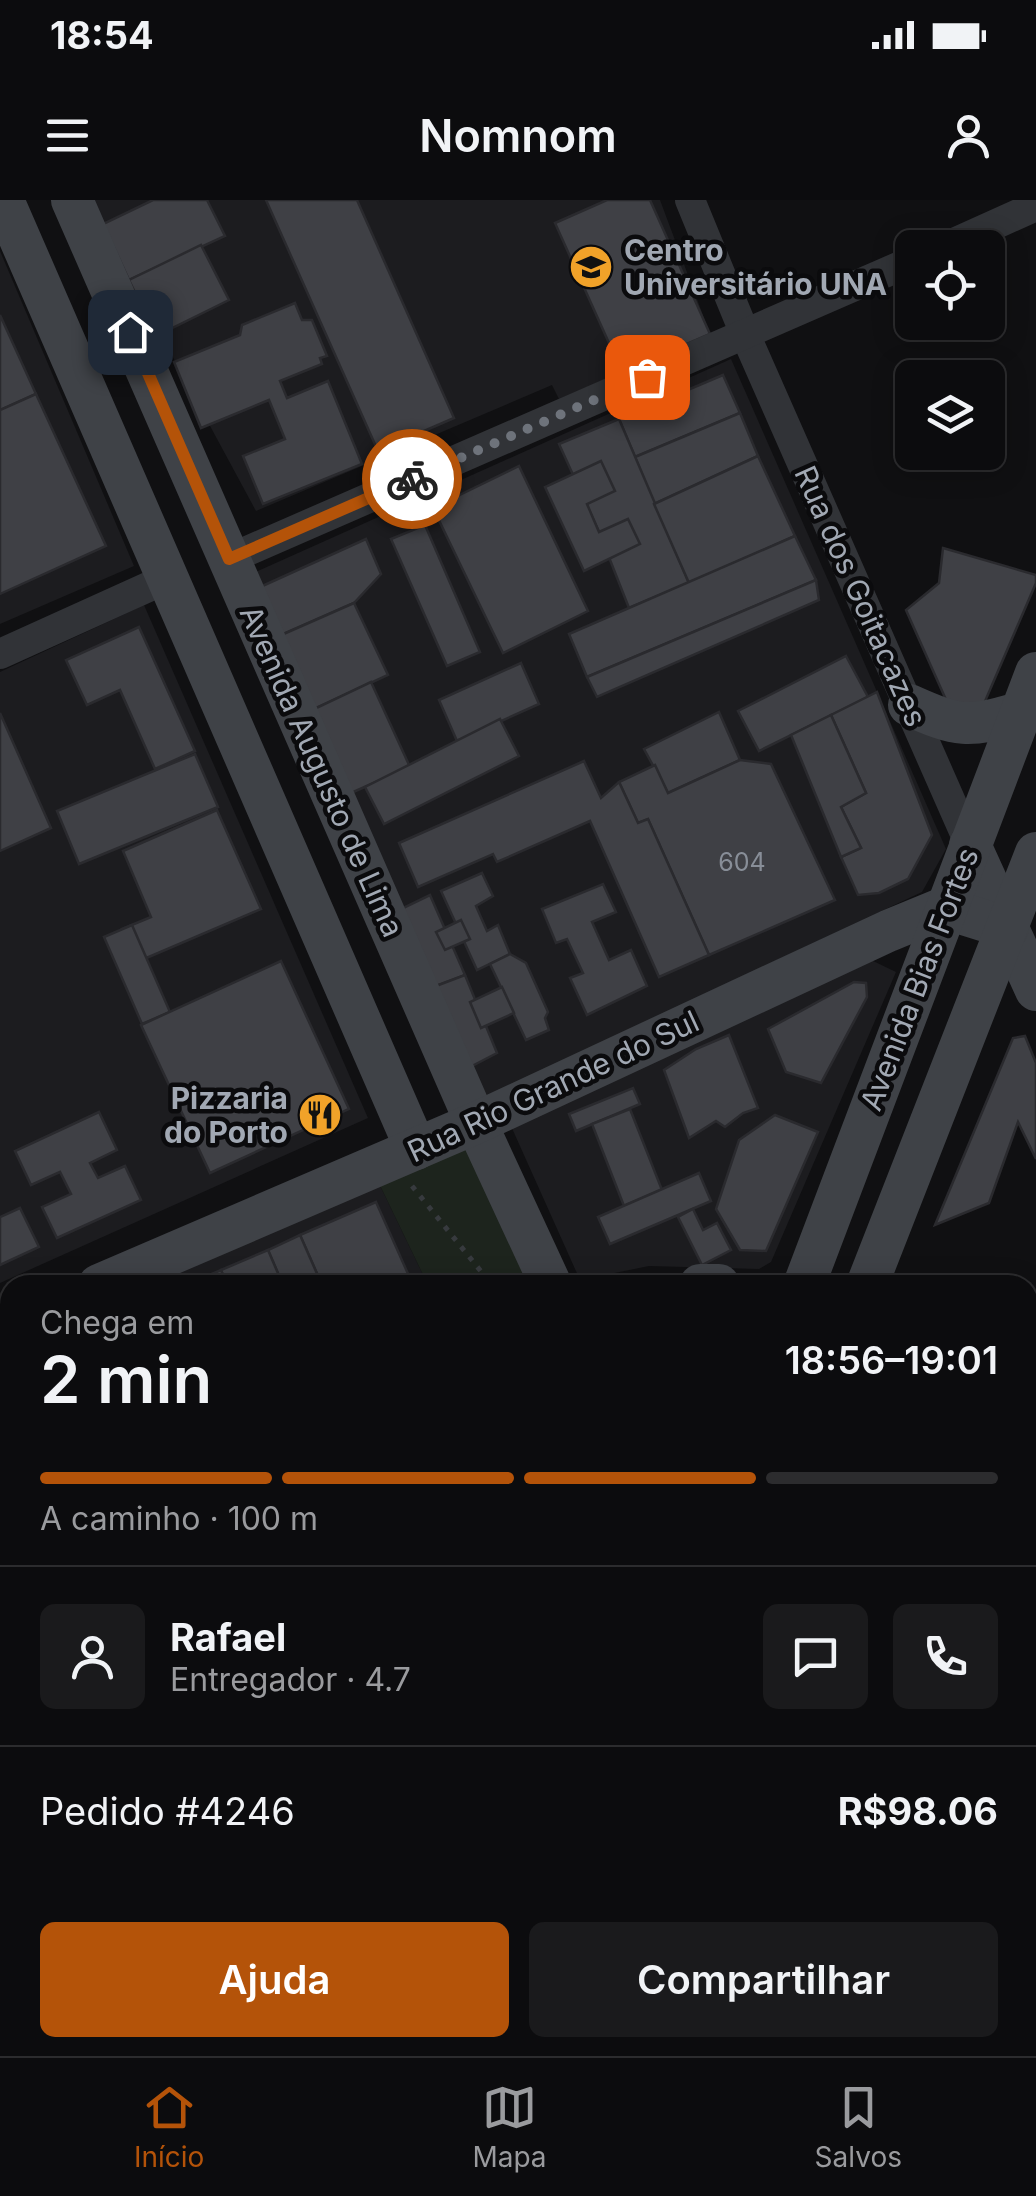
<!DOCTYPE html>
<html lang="pt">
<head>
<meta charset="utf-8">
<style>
	:root { --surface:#0c0c0e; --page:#1a1a1c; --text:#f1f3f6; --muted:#9a9b9e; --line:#2c2c2e; --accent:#b45309 }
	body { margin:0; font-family:Inter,sans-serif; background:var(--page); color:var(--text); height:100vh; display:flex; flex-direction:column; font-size:38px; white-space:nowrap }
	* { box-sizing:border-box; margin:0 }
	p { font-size:32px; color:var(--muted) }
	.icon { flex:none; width:55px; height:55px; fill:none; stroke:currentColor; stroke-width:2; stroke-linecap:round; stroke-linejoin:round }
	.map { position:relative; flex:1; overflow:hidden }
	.sheet { position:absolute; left:0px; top:1075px; width:1038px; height:782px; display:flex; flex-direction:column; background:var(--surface); border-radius:30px 30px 0 0; box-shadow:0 5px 25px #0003,0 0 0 2px var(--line) }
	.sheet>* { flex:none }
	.tools { position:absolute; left:895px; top:30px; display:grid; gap:20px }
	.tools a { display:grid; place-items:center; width:110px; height:110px; border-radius:15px; background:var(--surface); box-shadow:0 5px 25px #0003,0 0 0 2px var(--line); font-size:50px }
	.pin { position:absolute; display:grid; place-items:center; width:85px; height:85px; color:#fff; margin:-42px; border-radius:20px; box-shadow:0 5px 15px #0006 }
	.courier { position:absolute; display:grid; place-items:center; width:100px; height:100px; margin:-50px; border:8px solid #b45309; border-radius:50%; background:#fff; color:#222; box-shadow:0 2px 12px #0007 }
	.head em { font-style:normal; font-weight:600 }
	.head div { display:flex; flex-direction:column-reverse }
	.head { display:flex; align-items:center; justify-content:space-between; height:170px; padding:0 40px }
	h1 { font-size:65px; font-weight:600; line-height:75px }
	.bar { display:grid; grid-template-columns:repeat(4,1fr); gap:15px 10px; align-content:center; height:120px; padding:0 40px }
	.bar i { height:12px; border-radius:8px; background:var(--line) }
	.bar .on { background:var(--accent) }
	.bar p { grid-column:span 4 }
	.line { display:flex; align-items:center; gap:25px; padding:0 40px; border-top:2px solid var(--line) }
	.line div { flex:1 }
	.round { display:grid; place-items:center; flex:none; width:105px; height:105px; border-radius:15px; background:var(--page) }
	.action { display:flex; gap:20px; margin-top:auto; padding:20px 40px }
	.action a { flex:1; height:115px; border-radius:15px; background:var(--accent); color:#fff; font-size:40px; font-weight:600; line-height:115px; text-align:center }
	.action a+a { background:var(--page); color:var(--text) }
	.status { display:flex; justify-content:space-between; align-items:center; height:70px; padding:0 50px; background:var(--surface); direction:ltr }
	.status svg { height:28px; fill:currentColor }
	header { display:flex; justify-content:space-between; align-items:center; height:130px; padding:0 40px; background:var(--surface); font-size:45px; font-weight:600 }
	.menu { display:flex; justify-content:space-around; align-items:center; height:140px; border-top:2px solid var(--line); background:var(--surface); font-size:28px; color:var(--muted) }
	.menu a { display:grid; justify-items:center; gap:5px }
	.menu .on { color:var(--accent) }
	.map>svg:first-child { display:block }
	.built { fill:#1c1c1f }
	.green { fill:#1d241d }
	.building { fill:#3f4045; stroke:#2a2a2e; stroke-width:2.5 }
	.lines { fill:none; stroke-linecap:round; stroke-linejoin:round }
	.path { stroke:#373a3e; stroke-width:5; stroke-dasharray:5 8; stroke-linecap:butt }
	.lane { stroke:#313337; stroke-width:15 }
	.street { stroke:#313337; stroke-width:30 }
	.secondary { stroke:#3f4247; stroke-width:42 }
	.primary { stroke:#4d5056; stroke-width:48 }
	.done { stroke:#6e737b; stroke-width:10; stroke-dasharray:0 18 }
	.route { stroke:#b45309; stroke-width:12 }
	.labels { text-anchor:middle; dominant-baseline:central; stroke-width:9; stroke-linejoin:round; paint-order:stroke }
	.number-label { font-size:25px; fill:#888e98 }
	.poi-label { font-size:30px; font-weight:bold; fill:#a1a8b3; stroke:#0b0b0d; text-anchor:start }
	.street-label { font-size:30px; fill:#a1a8b3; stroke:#0b0b0d }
</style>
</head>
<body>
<div class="status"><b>18:54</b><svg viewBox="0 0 49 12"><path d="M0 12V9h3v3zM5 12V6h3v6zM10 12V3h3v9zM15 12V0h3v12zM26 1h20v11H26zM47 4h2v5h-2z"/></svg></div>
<header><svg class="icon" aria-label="menu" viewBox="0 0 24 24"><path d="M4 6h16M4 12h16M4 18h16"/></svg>Nomnom<svg class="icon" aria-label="person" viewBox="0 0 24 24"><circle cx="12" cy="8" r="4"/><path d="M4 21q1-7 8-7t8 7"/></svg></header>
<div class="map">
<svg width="1036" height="1856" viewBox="0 0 1036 1856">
	<rect width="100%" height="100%" fill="#101012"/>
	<g class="built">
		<path d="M88,0H660L710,134L559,199L552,185L256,311Z"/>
		<path d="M0,51L134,366L0,424Z"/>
		<path d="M731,159L946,649L922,692L481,899L249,375Z"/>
		<path d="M144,405L368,918L0,1083V472Z"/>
		<path d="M871,760L896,772L771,1062L759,1069L649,1066L580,1080L511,926Z"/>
		<path d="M374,973L428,1085H137Z"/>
	</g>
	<path class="green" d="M462,937L525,1077L506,1085H428L374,973Z"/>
	<g class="building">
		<path d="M153,0H207L225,36L129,80L103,24Z"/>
		<path d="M266,0H357L454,218L378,251Z"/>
		<path d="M607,0H650L710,134L622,172L555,23Z"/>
		<path d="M201,45L229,100L156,136L129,80Z"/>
		<path d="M295,103L302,120H312L327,156L320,158L322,164L280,181L287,198L328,181L362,264L263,304L243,256L285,239L269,200L201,228L174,162L240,135L242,125Z"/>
		<path d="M0,115L36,194L0,210Z"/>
		<path d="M723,175L740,213L635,257L619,219Z"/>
		<path d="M36,194L106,346L0,394V210Z"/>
		<path d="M740,213L758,256L654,304L635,257Z"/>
		<path d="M619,219L689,383L629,408L599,332L559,244Z"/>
		<path d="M758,256L795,336L689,383L654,304Z"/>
		<path d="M601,261L615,291L587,304L599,332L628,319L640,344L584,371L545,287Z"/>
		<path d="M519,266L588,411L503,453L433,308Z"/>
		<path d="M425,325L480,452L447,466L391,339Z"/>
		<path d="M795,336L816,380L587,477L569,434Z"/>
		<path d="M366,339L381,374L354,403L279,436L258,388Z"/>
		<path d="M943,348L1036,375V383L983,506L947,502L906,410L939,383Z"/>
		<path d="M816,380L819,400L597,497L587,477Z"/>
		<path d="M354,403L388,475L312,510L279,436Z"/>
		<path d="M139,427L195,551L155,569L120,490L87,505L66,460Z"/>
		<path d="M846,456L868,497L759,551L738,511Z"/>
		<path d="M521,463L539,504L457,541L439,500Z"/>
		<path d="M371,482L410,567L351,593L312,510Z"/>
		<path d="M877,492L932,635L908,679L879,693L858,695L841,657L861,648L841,607L866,593L831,515Z"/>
		<path d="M719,512L740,560L668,593L644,549Z"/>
		<path d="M0,513L51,628L0,651Z"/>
		<path d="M831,515L866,593L841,607L861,648L841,657L791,535Z"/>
		<path d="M500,519L519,556L384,624L365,587Z"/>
		<path d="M195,554L218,607L79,664L57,611Z"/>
		<path d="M740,560L771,564L835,700L709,755L648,619L638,623L619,582L655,565L668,593Z"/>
		<path d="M584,561L601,598L619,582L638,623L648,619L709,755L659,777L590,621L497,662L493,654L418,687L399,643Z"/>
		<path d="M217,610L261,709L137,762L122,729L151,717L123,651Z"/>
		<path d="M482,673L493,696L476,706L487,731L498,725L510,754L477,770L441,691Z"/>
		<path d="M603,684L616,712L592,722L609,760L631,750L647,786L587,815L570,778L583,773L567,739L556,743L542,709Z"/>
		<path d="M430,695L465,775L436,786L401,709Z"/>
		<path d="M461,720L470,739L445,750L436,732Z"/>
		<path d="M132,725L170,812L142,824L104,737Z"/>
		<path d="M510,754L526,763L548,812L545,818L549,830L526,840L490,764Z"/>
		<path d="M281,761L349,909L210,973L141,825Z"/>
		<path d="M465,775L497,853L472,866L436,786Z"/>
		<path d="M854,782L866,783L867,797L821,883L786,872L768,829Z"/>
		<path d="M502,787L514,813L481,828L470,802Z"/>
		<path d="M729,835L758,908L743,913L725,927L716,921L689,938L664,870L696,849Z"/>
		<path d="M1025,836L1036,863V959L1018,922L989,1003L935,1025L1013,838Z"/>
		<path d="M633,888L640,904L576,931L569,914Z"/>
		<path d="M630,909L662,990L624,1006L592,924Z"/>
		<path d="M99,912L117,950L90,963L98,978L125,966L141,1000L57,1038L42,1007L71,994L60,972L31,985L15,951Z"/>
		<path d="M775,915L818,932L766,1051L740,1050L716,1009L739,940Z"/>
		<path d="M699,973L711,1001L610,1044L598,1017Z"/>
		<path d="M376,1002L413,1085H322L300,1035Z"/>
		<path d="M20,1008L39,1047L0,1065V1017Z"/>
		<path d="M693,1009L703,1030L717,1023L731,1050L702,1065L678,1017Z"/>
		<path d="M300,1035L322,1085H283L268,1050Z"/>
		<path d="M268,1050L283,1085H227L221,1070Z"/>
		<path d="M221,1070L227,1085H186Z"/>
		<path d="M1036,1115V1241L1028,1238V1119Z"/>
		<path d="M0,1281L10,1285V1379L0,1354Z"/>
		<path d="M0,1574L10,1597V1675L0,1680Z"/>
		<path d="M1036,1714V1789L1028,1771V1724Z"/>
		<path d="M1036,1842V1856H999L1028,1848Z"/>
		<path d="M32,1848H119L123,1856H13Z"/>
		<path d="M219,1848H317L311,1850L314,1856H209L207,1853Z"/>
		<path d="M362,1848H426L404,1856H366Z"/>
		<path d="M919,1848H976L979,1856H922Z"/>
	</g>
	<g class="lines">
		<path class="path" d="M412,986L492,1085"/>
		<path class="lane" d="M0,1518L10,1542"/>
		<g class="street">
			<path d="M690,0L745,134L970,645"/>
			<path d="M943,48L1036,6"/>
			<path d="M229,359L912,61"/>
			<path d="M0,454L168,378"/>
			<path d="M841,1848L853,1856"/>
		</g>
		<g class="secondary">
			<path d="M3,0L416,949"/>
			<path d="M72,0L476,923L551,1085"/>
			<path d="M909,505C958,527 968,528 1019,513"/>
			<path d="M970,645L1036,790"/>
			<path d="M99,1085L476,923L888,731L944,708L1008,728"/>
			<path d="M700,1085H719"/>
			<path d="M804,1085L1036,473"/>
			<path d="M867,1085L1036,653"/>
			<path d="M0,1126L10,1122"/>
			<path d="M1028,1311L1036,1329"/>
			<path d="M0,1448L10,1472"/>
			<path d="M1028,1641L1036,1624"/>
			<path d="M0,1724L10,1720"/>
			<path d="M0,1817L10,1813"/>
			<path d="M168,1848L172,1856"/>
			<path d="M548,1848L580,1856"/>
			<path d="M490,1856L493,1848"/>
			<path d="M762,1856L799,1848"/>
		</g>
		<g class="primary">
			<path d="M0,1184L10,1187"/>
			<path d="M0,1252L10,1256"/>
			<path d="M1028,1543L1036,1562"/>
			<path d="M1028,1665L1036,1668"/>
		</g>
	</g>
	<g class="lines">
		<path class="done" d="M412,279L647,177"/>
		<path class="route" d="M130,132L229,359L412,279"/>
	</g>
	<defs>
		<g id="university-disc" transform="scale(2.25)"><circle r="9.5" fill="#f1a229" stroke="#0b0b0d"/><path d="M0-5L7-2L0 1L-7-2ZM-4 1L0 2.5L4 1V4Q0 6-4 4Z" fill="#111"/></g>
		<g id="restaurant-disc" transform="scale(2.25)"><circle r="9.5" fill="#f1a229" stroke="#0b0b0d"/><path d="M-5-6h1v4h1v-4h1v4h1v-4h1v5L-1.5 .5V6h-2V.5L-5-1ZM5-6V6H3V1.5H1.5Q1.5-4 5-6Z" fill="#111"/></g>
	</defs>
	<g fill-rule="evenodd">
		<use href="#university-disc" x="591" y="67"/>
		<use href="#restaurant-disc" x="320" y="915"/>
	</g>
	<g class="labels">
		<g class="number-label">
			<text x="742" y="662">604</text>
		</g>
		<g class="poi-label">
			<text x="624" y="50">Centro<tspan x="624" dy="34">Universitário UNA</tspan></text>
			<text x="288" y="898" text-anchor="end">Pizzaria<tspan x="288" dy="34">do Porto</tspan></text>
		</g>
		<g class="street-label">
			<text transform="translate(861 396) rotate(66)">Rua dos Goitacazes</text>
			<text transform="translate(322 571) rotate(66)">Avenida Augusto de Lima</text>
			<text transform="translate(919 779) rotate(-69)">Avenida Bias Fortes</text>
			<text transform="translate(553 886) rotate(-25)">Rua Rio Grande do Sul</text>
		</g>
	</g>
</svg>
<div class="tools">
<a><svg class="icon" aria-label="locate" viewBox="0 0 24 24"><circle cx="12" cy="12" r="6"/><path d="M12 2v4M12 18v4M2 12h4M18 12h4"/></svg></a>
<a><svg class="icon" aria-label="layers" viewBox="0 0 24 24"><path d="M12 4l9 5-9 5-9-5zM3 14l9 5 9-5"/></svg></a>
</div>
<div class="pin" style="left:647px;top:177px;background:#ea580c"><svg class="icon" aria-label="bag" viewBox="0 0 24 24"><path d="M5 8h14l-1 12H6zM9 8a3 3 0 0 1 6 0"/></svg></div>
<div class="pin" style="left:130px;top:132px;background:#1f2937"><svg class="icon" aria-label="home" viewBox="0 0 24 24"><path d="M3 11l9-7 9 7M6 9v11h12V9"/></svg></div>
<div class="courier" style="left:412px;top:279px"><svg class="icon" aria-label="bike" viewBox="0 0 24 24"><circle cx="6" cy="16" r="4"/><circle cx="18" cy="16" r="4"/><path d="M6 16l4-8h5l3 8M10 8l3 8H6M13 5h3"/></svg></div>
<section class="sheet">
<div class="head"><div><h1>2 min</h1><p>Chega em</p></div><em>18:56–19:01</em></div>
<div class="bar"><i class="on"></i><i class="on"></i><i class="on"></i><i></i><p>A caminho · 100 m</p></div>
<div class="line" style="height:180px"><a class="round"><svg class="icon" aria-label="person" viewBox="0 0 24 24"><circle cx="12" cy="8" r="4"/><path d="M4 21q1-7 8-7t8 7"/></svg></a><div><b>Rafael</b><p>Entregador · 4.7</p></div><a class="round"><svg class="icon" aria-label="chat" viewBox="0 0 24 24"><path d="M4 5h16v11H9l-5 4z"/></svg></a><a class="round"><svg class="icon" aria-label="phone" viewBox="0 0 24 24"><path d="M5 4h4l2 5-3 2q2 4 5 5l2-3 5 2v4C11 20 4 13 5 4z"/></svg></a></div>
<div class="line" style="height:130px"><div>Pedido #4246</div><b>R$98.06</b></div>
<div class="action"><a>Ajuda</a><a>Compartilhar</a></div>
</section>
</div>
<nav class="menu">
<a class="on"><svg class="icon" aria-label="home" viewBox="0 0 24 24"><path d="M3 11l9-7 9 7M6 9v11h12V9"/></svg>Início</a>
<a><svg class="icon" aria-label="map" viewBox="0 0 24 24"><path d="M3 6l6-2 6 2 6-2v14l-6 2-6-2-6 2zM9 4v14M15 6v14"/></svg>Mapa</a>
<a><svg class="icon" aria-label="saved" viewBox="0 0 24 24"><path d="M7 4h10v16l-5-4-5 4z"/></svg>Salvos</a>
</nav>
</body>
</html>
